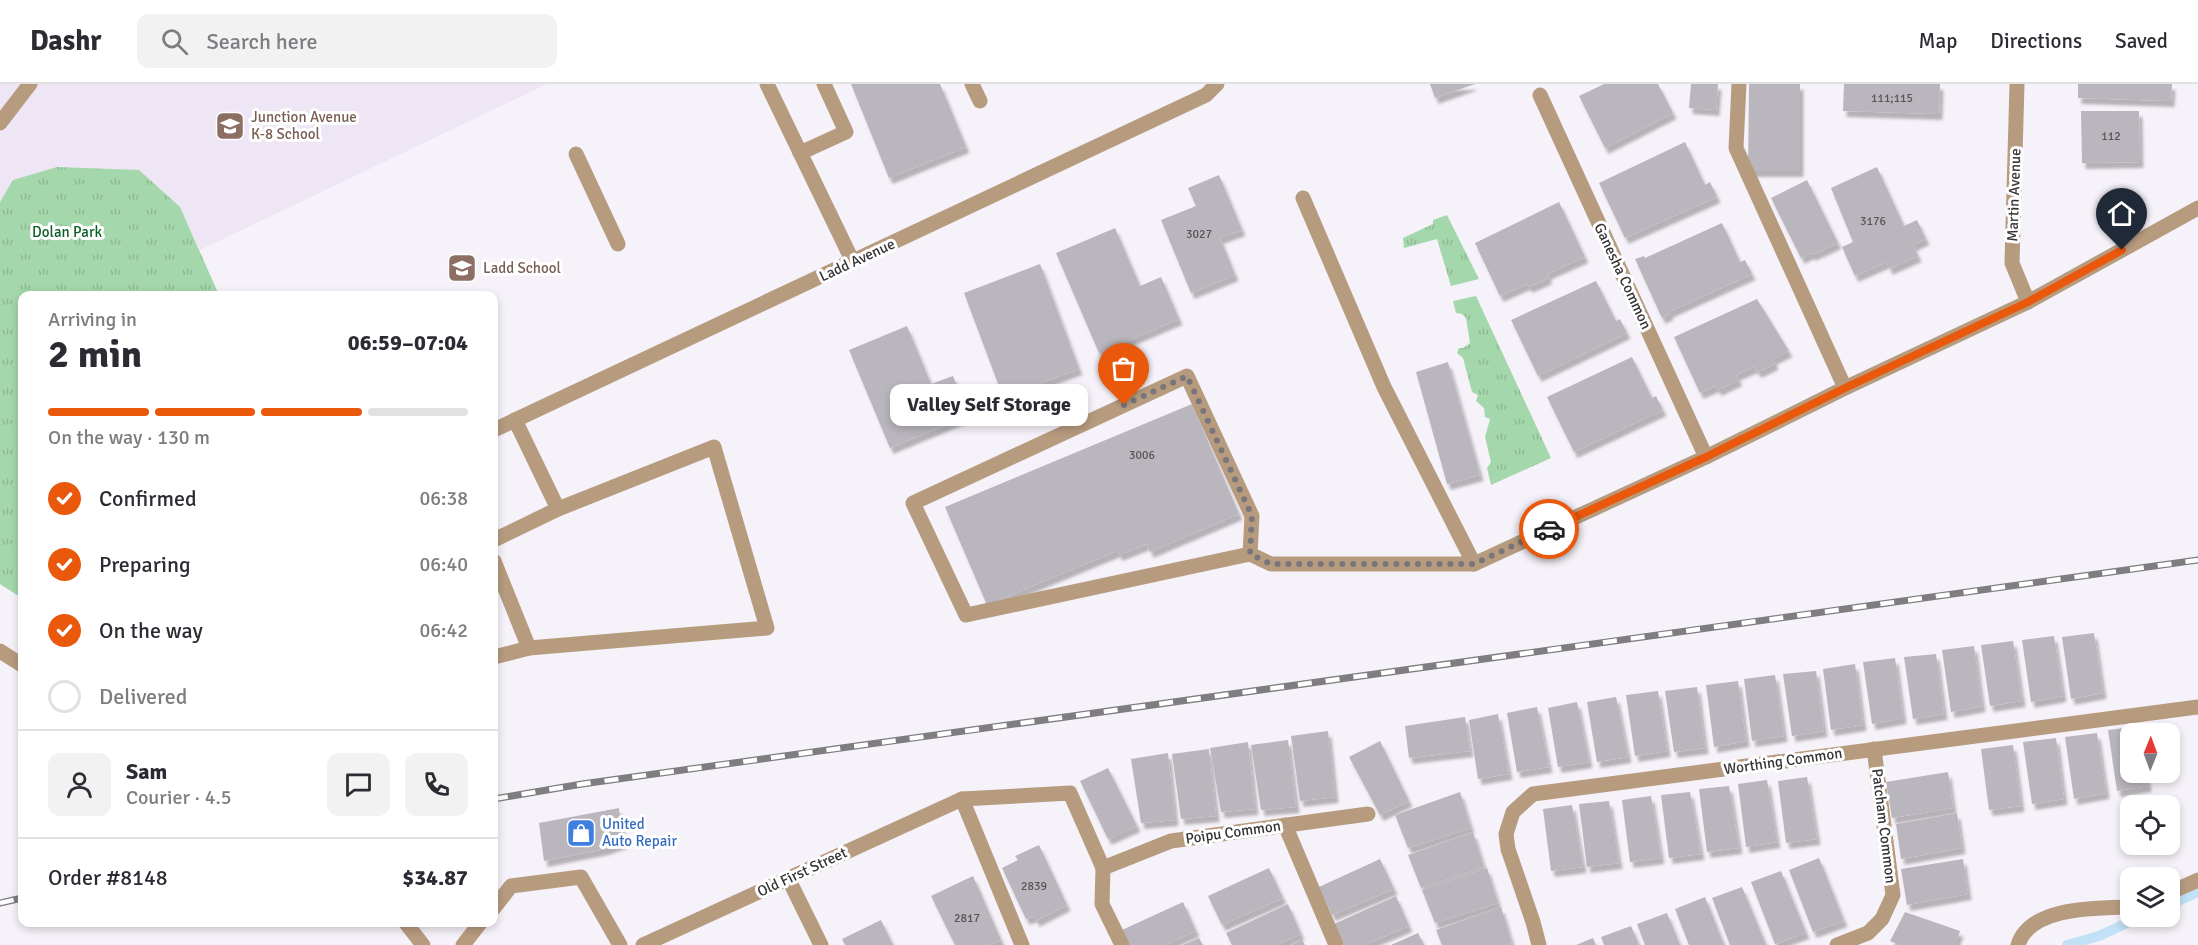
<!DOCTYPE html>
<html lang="en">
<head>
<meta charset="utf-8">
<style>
	:root { --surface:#fff; --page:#f2f2f3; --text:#2b2b33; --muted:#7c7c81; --line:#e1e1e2; --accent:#ea580c }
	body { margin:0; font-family:Signika,sans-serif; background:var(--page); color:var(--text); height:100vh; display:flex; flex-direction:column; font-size:22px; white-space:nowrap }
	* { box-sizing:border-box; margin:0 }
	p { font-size:20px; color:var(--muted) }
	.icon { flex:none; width:33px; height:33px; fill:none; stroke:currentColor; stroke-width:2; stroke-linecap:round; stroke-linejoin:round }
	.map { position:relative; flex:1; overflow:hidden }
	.side { position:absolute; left:18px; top:207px; width:480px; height:636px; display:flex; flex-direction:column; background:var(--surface); border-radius:12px; box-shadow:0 3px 9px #0003 }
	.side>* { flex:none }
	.needle { width:39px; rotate:1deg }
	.buttons { position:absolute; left:2120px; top:639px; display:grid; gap:12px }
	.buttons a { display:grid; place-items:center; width:60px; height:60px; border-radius:12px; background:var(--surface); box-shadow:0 3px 9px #0003; font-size:30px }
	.pin { position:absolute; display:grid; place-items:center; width:51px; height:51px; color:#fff; margin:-62px -26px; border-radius:50% 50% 50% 0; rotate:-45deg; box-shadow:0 0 6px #0007 }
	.pin .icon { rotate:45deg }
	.courier { position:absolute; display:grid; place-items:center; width:60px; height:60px; margin:-30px; border:4px solid #ea580c; border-radius:50%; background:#fff; color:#222; box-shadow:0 2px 8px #0007 }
	.bubble { position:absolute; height:42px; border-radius:12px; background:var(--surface); box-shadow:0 3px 9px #0003; font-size:20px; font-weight:800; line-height:42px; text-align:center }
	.summary em { font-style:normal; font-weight:800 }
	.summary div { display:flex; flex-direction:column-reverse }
	.summary { display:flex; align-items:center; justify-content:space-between; height:102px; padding:0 30px }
	h1 { font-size:39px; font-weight:800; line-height:45px }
	.bar { display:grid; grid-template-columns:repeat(4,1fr); gap:9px 6px; align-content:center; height:72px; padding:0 30px }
	.bar i { height:8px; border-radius:4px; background:var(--line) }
	.bar .selected { background:var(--accent) }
	.bar p { grid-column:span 4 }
	.line { display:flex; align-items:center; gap:15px; padding:0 30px; border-top:2px solid var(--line) }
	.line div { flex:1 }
	.round { display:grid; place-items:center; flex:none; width:63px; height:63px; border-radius:12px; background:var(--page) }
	ol { padding:0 30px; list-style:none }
	li { display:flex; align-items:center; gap:18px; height:66px }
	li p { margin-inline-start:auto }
	li .icon { padding:6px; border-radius:50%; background:var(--accent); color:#fff; stroke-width:4 }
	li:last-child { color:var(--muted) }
	li i { width:33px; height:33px; border:3px solid var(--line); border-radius:50% }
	header { display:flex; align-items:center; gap:36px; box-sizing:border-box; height:84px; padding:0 30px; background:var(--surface); border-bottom:2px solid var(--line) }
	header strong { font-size:28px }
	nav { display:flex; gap:33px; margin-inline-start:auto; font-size:21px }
	.search { width:420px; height:54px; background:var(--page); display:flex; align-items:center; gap:15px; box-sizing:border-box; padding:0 21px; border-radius:12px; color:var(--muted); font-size:22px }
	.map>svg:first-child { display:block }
	.built { fill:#eee6f4 }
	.grass { fill:url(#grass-tufts) }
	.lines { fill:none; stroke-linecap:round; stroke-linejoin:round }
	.stream { stroke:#c1e1f7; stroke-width:10 }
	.building { fill:#bab6bd; filter:url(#shadow) }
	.service { stroke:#b79b7f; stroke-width:15 }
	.minor { stroke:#b79b7f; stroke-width:15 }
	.tertiary { stroke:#b79b7f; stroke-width:15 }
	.rail-casing { stroke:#7f7d80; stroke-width:7 }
	.rail { stroke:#fff; stroke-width:4.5; stroke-dasharray:14; stroke-linecap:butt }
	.done { stroke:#78767a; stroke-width:6; stroke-dasharray:0 10.8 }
	.route { stroke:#ea580c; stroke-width:8 }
	.labels { text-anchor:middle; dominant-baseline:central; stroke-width:6; stroke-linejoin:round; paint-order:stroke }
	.number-label { font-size:12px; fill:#565457 }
	.education-label { font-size:15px; fill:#785e54; stroke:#fff; text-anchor:start }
	.street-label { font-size:15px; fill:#343335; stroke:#fff }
	.park-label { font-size:15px; fill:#0e5f27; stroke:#fff }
	.shop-label { font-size:15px; fill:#366cbe; stroke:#fff; text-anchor:start }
</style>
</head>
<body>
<header>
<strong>Dashr</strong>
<div class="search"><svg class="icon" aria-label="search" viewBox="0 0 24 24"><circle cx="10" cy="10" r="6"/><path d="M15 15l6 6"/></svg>Search here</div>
<nav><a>Map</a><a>Directions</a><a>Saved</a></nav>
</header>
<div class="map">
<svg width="2198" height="861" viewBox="0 0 2198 861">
	<defs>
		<pattern id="grass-tufts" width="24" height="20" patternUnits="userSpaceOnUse" patternTransform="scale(1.5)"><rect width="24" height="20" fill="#a4d7ab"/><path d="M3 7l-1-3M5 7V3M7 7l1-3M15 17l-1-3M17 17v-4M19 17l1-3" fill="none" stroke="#8eb994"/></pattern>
		<filter id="shadow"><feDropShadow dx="3.5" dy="6" stdDeviation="1.5" flood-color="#0004"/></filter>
	</defs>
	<rect width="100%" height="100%" fill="#f6f2f9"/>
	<path class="built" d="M0,0H547L200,166L180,123L13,96L0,118Z"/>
	<g class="grass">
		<path d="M57,83L139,86L180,123L219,211L22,212V511H17L0,500V118L13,96Z"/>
		<path d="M1447,131L1479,195L1451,202L1437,155L1404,164L1403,154L1433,140V136Z"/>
		<path d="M1476,212L1551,374L1491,401L1487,384L1491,378L1485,353L1490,335L1485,333L1484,324L1476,317L1478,311L1472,308L1463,274L1457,269L1459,264H1463L1470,259L1466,234L1462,230L1456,229L1453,217Z"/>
	</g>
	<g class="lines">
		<g class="stream">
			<path d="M2169,821L2198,808"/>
			<path d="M2067,861L2099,852L2142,832"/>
		</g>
	</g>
	<g class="building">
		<path d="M851,0H940L966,63L889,94Z"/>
		<path d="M1430,0H1475L1435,14Z"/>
		<path d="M1604,0H1658L1673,29L1605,64L1579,12Z"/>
		<path d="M1691,0H1718L1716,26L1689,24Z"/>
		<path d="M1749,0H1800V87H1748Z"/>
		<path d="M1844,0H1940L1939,30L1843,27Z"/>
		<path d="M2078,0H2172L2171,17L2078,14Z"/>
		<path d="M2081,27H2139L2140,78L2082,79Z"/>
		<path d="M1685,58L1705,101L1710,98L1717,113L1625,154L1599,99Z"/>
		<path d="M1877,83L1904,142L1917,136L1926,155L1913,161L1918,172L1889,185L1887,178L1855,192L1842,163L1853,158L1831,104Z"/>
		<path d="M1219,91L1242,146L1220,154L1235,191L1191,209L1161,136L1196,122L1188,104Z"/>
		<path d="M1807,96L1838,159L1812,171L1811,169L1801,174L1771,114Z"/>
		<path d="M1559,118L1585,173L1547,190L1549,194L1529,203L1527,200L1500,212L1475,159Z"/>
		<path d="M1722,139L1740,178L1745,176L1752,190L1669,228L1670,230L1662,234L1635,175L1644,172L1645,174Z"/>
		<path d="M1115,144L1140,202L1161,193L1179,235L1099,269L1056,169Z"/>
		<path d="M1040,180L1079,285L1003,313L964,209Z"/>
		<path d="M1596,197L1616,237L1620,235L1627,249L1538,292L1511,236Z"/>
		<path d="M1757,215L1789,267L1773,275L1775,280L1758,288L1754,283L1736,291L1739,296L1718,306L1716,302L1700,309L1674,253Z"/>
		<path d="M907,242L931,300L953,292L970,331L890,364L849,266Z"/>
		<path d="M1632,273L1652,314L1656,312L1663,326L1574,368L1547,313Z"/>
		<path d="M1448,278L1480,391L1447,400L1416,288Z"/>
		<path d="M1192,320L1239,430L1150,468L1147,460L1119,471L1117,467L987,521L945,423Z"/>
		<path d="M2094,549L2103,609L2071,615L2062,553Z"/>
		<path d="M2054,552L2063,612L2031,618L2022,556Z"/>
		<path d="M2013,557L2022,617L1990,622L1981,561Z"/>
		<path d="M1974,562L1982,622L1951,628L1942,566Z"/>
		<path d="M1936,570L1944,630L1913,635L1904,573Z"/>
		<path d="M1895,574L1903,634L1872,640L1863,578Z"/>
		<path d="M1855,580L1863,641L1831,646L1823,585Z"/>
		<path d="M1816,587L1824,647L1792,652L1783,590Z"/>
		<path d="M1775,591L1784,652L1752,657L1744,595Z"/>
		<path d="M1738,597L1746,657L1714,663L1706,601Z"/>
		<path d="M1697,603L1705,664L1674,668L1665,607Z"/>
		<path d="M1658,607L1667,667L1635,672L1626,611Z"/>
		<path d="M1616,613L1628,673L1597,678L1587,618Z"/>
		<path d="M1577,618L1589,678L1558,683L1548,624Z"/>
		<path d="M1537,623L1549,683L1517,688L1507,629Z"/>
		<path d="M1498,630L1509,690L1478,695L1469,636Z"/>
		<path d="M1465,633L1470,667L1409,674L1405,642Z"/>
		<path d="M2140,642L2141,650H2130V688H2146L2148,702L2117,707L2108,646Z"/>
		<path d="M1328,647L1335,713L1300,717L1291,652Z"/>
		<path d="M2097,649L2106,709L2074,715L2065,653Z"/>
		<path d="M2056,654L2064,715L2032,720L2023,658Z"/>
		<path d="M1288,656L1296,723L1261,726L1251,661Z"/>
		<path d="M1380,657L1409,717L1380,731L1349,673Z"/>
		<path d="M1248,658L1255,725L1221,728L1210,664Z"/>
		<path d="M2013,661L2021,722L1989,726L1981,665Z"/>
		<path d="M1209,665L1216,732L1181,735L1172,670Z"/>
		<path d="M1168,669L1175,736L1141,739L1131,675Z"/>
		<path d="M1108,684L1137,742L1108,755L1080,697Z"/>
		<path d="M1948,688L1953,724L1892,734L1886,698Z"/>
		<path d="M1807,693L1817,755L1786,759L1778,697Z"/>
		<path d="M1767,696L1777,758L1746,763L1738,700Z"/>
		<path d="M1729,702L1739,764L1707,768L1699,705Z"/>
		<path d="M1460,708L1471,744L1408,764L1395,731Z"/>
		<path d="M1690,708L1701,770L1669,774L1661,711Z"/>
		<path d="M1651,712L1661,774L1630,778L1622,716Z"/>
		<path d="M1609,717L1619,779L1587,783L1579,720Z"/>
		<path d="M1572,721L1583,783L1551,787L1543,725Z"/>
		<path d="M619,724L623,759L605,765L544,777L539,739Z"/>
		<path d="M1957,729L1962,764L1901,775L1896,740Z"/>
		<path d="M1473,748L1484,783L1421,804L1408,771Z"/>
		<path d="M1039,761L1067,821L1036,837L1034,832L1026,835L1002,784L1018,776L1015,772Z"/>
		<path d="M1819,774L1844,837L1813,848L1789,786Z"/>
		<path d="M1380,775L1394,805L1332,831L1319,803Z"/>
		<path d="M1963,775L1968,810L1907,821L1901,785Z"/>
		<path d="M1269,784L1283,814L1222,841L1208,812Z"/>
		<path d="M1487,784L1498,819L1435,839L1422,806Z"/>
		<path d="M1781,787L1806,849L1775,860L1751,798Z"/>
		<path d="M973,792L1001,856L988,861H955L931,812Z"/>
		<path d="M1742,803L1766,861H1730L1712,814Z"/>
		<path d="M1396,812L1409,842L1364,861H1344L1334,840Z"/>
		<path d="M1705,813L1724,861H1689L1675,825Z"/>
		<path d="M1183,818L1196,847L1165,861H1129L1122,846Z"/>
		<path d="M1288,820L1301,850L1276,861H1232L1226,849Z"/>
		<path d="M1501,823L1512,859L1505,861H1442L1436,846Z"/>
		<path d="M1905,828L1960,847L1955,861H1900L1890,857Z"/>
		<path d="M1667,829L1680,861H1645L1637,840Z"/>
		<path d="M881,836L893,861H845L842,855Z"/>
		<path d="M1631,842L1639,861H1604L1601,853Z"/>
		<path d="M1418,849L1424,861H1391Z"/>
		<path d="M1199,854L1203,861H1183Z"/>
		<path d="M1593,854L1596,861H1576Z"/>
		<path d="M1302,856L1305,861H1291Z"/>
	</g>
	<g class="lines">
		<g class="service">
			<path d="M767,0L853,178"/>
			<path d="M972,0L980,17"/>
			<path d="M1739,0L1736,64L1845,304"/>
			<path d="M0,39L30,0"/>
			<path d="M800,69L846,48L824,0"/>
			<path d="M576,70L618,160"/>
			<path d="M515,336L558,425"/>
			<path d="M494,456L558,425L714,363L767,544L529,564L494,477"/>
			<path d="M1250,470L1252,432L1187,292L913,419L966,531L1250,470L1271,480H1474L1384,303L1303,114"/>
			<path d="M494,573L529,564"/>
			<path d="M962,715L1022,861"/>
			<path d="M788,794L821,861"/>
			<path d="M2169,809L2198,796"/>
			<path d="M494,824L511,802L581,793L620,861"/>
			<path d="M463,861L481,838"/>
			<path d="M2018,861C2030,822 2097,824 2130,823"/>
		</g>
		<g class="minor">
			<path d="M2017,0L2012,179L2028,218"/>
			<path d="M1540,11L1706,373"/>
			<path d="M494,346L1206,11L1217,0"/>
			<path d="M1474,480L1706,373L1845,304L2028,218L2198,124"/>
			<path d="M1285,741L1336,861"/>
			<path d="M1103,784L1171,757L1368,730"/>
			<path d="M643,861L962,715L1070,709L1103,784L1102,820L1122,861"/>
			<path d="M1539,861L1533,838L1508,765L1506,750L1513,728L1533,710L2198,623"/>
			<path d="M1837,861L1868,849L1882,835L1893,811L1874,665"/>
		</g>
		<g class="tertiary">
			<path d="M0,567L22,581"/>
			<path d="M405,838L423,861"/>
		</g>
		<g class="rail-casing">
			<g id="rail">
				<path d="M494,715L582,700L2198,476"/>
				<path d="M0,819L22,814"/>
			</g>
		</g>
		<use href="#rail" class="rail"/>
	</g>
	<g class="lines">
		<path class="done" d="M1124,321L1187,292L1252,432L1250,470L1271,480H1474L1549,445"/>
		<path class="route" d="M1549,445L1706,373L1845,304L2028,218L2122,166"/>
	</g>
	<defs>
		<g id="school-square" transform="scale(1.5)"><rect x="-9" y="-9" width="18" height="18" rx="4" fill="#8d6e63" stroke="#fff"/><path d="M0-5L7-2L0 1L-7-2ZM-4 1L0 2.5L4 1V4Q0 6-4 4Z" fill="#fff"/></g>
		<g id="shop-square" transform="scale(1.5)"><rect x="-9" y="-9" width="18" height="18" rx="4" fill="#3f7fe0" stroke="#fff"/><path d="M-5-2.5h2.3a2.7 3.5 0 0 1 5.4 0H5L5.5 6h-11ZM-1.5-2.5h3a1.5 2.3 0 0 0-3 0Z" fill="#fff"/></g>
	</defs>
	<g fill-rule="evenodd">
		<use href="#school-square" x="230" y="42"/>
		<use href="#school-square" x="462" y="184"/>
		<use href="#shop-square" x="581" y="749"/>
	</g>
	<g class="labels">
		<g class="number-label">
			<text x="1892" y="14">111;115</text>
			<text x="2111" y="52">112</text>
			<text x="1873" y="137">3176</text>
			<text x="1199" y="150">3027</text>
			<text x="1142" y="371">3006</text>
			<text x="1034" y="802">2839</text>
			<text x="967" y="834">2817</text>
		</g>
		<g class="education-label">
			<text x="251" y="33">Junction Avenue<tspan x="251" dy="17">K-8 School</tspan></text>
			<text x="483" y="184">Ladd School</text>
		</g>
		<g class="street-label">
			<text transform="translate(2014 111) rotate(-88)">Martin Avenue</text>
			<text transform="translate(857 176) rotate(-25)">Ladd Avenue</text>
			<text transform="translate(1623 192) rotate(65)">Ganesha Common</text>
			<text transform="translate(1783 677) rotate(-8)">Worthing Common</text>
			<text transform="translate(1884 742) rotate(83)">Patcham Common</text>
			<text transform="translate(1233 748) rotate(-8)">Poipu Common</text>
			<text transform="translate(802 788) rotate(-25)">Old First Street</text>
		</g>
		<g class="park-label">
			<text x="67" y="148">Dolan Park</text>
		</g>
		<g class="shop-label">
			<text x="602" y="740">United<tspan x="602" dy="17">Auto Repair</tspan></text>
		</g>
	</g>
</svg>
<div class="buttons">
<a><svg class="needle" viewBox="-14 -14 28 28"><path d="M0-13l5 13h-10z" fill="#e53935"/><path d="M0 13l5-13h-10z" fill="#7c7c81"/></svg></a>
<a><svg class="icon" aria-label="locate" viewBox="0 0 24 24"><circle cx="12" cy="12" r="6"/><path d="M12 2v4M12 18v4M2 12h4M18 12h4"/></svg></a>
<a><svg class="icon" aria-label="layers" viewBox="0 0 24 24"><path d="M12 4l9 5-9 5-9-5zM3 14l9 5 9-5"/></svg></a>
</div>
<div class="pin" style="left:1124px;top:321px;background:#ea580c"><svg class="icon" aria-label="bag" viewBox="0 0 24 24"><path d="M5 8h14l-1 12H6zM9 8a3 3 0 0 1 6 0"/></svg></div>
<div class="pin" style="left:2122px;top:166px;background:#1f2937"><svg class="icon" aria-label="home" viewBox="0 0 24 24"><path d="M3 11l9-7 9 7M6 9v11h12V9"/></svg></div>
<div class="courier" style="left:1549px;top:445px"><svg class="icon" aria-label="car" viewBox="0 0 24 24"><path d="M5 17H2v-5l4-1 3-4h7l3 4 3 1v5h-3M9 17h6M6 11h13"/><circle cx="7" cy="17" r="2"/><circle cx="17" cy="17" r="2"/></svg></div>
<div class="bubble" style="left:890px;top:300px;width:198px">Valley Self Storage</div>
<section class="side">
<div class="summary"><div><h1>2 min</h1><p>Arriving in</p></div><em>06:59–07:04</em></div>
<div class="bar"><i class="selected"></i><i class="selected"></i><i class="selected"></i><i></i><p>On the way · 130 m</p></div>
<ol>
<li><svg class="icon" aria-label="check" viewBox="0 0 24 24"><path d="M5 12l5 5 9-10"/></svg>Confirmed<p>06:38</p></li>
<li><svg class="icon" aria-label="check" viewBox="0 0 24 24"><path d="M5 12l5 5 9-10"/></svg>Preparing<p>06:40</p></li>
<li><svg class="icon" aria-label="check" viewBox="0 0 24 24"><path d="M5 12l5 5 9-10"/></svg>On the way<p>06:42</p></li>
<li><i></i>Delivered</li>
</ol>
<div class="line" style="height:108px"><a class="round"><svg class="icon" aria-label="person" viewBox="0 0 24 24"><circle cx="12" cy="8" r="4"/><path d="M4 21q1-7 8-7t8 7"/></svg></a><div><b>Sam</b><p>Courier · 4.5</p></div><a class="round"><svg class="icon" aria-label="chat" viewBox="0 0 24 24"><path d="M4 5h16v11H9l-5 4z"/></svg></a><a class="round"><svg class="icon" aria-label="phone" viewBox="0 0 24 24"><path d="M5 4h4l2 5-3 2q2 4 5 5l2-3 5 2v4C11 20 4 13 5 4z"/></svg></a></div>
<div class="line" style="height:78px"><div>Order #8148</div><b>$34.87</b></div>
</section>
</div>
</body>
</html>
